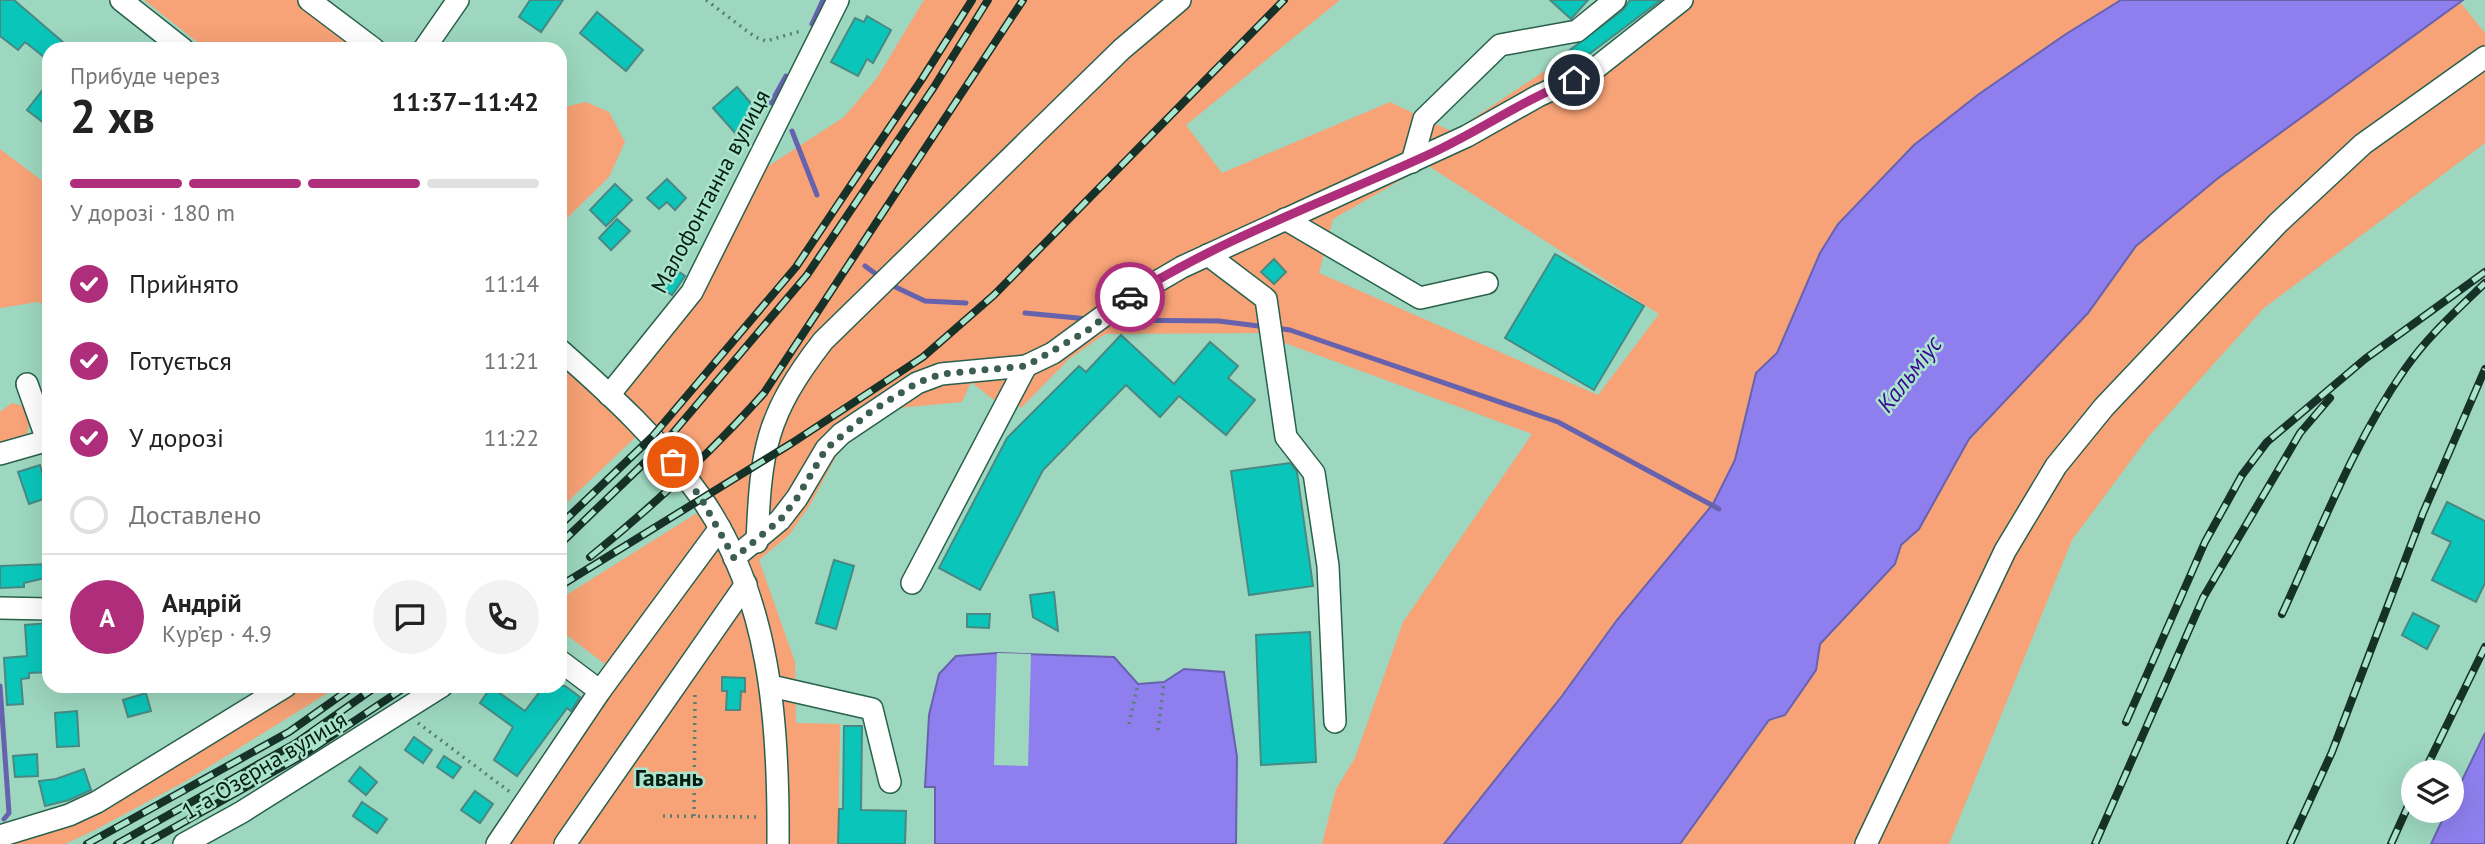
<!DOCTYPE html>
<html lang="uk">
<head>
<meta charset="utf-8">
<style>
	:root { --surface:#fff; --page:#f2f2f2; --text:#222; --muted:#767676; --line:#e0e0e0; --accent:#ae2e7c }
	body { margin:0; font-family:"PT Sans",sans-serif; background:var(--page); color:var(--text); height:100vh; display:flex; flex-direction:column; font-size:26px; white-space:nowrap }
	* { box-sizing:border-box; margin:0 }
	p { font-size:23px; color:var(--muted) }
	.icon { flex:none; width:38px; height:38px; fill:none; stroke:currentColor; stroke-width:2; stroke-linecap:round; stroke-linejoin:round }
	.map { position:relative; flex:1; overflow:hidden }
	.panel { position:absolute; left:42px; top:42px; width:525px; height:651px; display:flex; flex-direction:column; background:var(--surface); border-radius:21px; box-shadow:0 7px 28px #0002 }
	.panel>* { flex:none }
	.fabs { position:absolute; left:2401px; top:760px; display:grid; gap:14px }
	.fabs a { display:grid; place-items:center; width:63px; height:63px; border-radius:50%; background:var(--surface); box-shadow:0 7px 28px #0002; font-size:35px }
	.pin { position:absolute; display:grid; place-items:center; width:60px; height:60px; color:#fff; margin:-30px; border:4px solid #fff; border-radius:50%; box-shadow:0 2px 7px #0007 }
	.courier { position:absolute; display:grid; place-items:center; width:70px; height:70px; margin:-35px; border:5px solid #ae2e7c; border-radius:50%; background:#fff; color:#222; box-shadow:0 2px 9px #0007 }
	.head em { font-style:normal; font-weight:800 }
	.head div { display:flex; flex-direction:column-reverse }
	.head { display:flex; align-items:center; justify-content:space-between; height:119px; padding:0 28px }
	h1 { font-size:46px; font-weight:800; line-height:52px }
	.bar { display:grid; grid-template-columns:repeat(4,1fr); gap:10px 7px; align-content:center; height:84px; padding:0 28px }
	.bar i { height:9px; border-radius:5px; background:var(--line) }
	.bar .active { background:var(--accent) }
	.bar p { grid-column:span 4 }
	.line { display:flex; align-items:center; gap:18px; padding:0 28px; border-top:2px solid var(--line) }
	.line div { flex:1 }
	.round { display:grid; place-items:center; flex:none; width:74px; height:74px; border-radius:37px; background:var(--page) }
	ol { padding:0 28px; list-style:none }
	li { display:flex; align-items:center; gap:21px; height:77px }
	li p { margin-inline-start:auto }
	li .icon { padding:7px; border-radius:50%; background:var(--accent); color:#fff; stroke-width:4 }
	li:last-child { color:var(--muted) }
	li i { width:38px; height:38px; border:4px solid var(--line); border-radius:50% }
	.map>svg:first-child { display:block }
	.green { fill:#f7a277; fill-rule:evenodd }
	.water { fill:#8f7fee; stroke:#6662ad; stroke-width:2 }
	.pier { fill:#9dd7bf }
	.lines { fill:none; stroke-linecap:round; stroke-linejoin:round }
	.stream { stroke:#6662ad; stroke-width:5 }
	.building { fill:#0ac6ba; stroke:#488983; stroke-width:2 }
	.minor-casing { stroke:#28604c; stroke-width:24 }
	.path { stroke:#56806f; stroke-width:3.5; stroke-dasharray:2 5; stroke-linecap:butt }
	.minor { stroke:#fff; stroke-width:21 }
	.rail-casing { stroke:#163128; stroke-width:8 }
	.rail { stroke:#aae4cc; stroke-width:5; stroke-dasharray:16; stroke-linecap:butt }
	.done { stroke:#3b5e50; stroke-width:7; stroke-dasharray:0 12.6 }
	.route { stroke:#ae2e7c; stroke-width:9 }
	.labels { text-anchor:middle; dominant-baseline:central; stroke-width:5; stroke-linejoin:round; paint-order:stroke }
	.street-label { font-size:23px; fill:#061d15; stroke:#aae4cc }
	.water-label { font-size:24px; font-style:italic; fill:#3d0993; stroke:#aae4cc }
	.neighbourhood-label { font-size:24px; font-weight:bold; fill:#061d15; stroke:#aae4cc }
</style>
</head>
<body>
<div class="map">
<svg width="2485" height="844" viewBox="0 0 2485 844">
	<rect width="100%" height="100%" fill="#9dd7bf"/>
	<g class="green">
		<path d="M144,0H297L360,49H206Z"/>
		<path d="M924,0H1340L1186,125L1222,173L1390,102L1453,132L1543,72L1580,69L1664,0H2121L2066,34L1979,94L1914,145L1820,253L1777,353L1756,373L1735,460L1713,504L1617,620L1562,696L1444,844H1322L1336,789L1355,758L1403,622L1532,434L1258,333L1105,334L1069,359L1021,408L1003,392L994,400L971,382L962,402L899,408L840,449L810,505L789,535L759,560L795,662L796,723L840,724L838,844H571L754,579L732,530L614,671L560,630V599L697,513L640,433L560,509V355L611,402L761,171L844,117L877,78ZM1427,165L1659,314L1598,395L1319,273L1333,219Z"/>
		<path d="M2460,2L2485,33V143L2264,308L2149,436L2072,540L1949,844H1680L1770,720L1785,715L1816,671L1820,644L1895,564L1901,545L1919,529L1969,439L2088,313L2136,246L2217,179Z"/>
		<path d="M586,102L609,112L625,142L609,177L560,225V108Z"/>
		<path d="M0,149L49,186V307L38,302L0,308Z"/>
		<path d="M12,403L23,406L31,416L27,434L0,442V412Z"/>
		<path d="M715,542L738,588L560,844H502Z"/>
		<path d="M299,686H339L186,781L95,830L65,844H0L283,698Z"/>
	</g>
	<g class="water">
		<path d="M2121,0H2463L2217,179L2136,246L2088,313L1969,439L1919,529L1901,545L1895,564L1820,644L1816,670L1785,715L1769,720L1680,844H1444L1562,696L1617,620L1713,504L1735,460L1756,373L1777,353L1820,253L1838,224L1914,145L1979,94L2066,34Z"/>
		<path d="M997,653L1114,657L1138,684L1164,682L1184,669L1224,672L1237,757L1236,844H935V787H925L929,715L939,674L956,656Z"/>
		<path d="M2485,733V844H2431L2447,810H2452V801Z"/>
	</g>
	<path class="pier" d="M997,653L1031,654L1028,766L994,765Z"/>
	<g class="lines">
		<g class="stream">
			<path d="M812,24L823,0"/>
			<path d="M771,103L786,76"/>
			<path d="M792,131L817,195"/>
			<path d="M865,266L880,277"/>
			<path d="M887,283L925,301L966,303"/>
			<path d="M1025,313L1088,319"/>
			<path d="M1112,320L1219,321L1266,327"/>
			<path d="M1276,328L1290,330L1558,422L1719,509"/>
			<path d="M0,686L9,813L4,819"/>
		</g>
	</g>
	<g class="building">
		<path d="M0,0H14L71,49H49V61L25,42L18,50L0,36Z"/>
		<path d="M530,0H563L541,32L519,17Z"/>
		<path d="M1550,0H1588L1571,19Z"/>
		<path d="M1630,0H1661L1576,64L1566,53L1623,10Z"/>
		<path d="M597,12L643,50L626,71L580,33Z"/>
		<path d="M867,16L891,30L873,63L867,59L858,76L831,62L855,18L864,22Z"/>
		<path d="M49,82V127L27,110Z"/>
		<path d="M737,87L761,115L737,135L713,108Z"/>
		<path d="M667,179L686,198L675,210L667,202L659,209L647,198Z"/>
		<path d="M615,184L632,200L606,226L590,210Z"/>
		<path d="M617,219L630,231L611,250L599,238Z"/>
		<path d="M1555,254L1644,306L1594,390L1505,338Z"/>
		<path d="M1274,259L1286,272L1274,284L1261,272Z"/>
		<path d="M672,267L685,276L672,295L659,286Z"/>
		<path d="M1121,335L1174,384L1210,342L1238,366L1228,378L1255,400L1226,435L1179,396L1160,417L1126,385L1043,470L980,590L939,568L1007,438L1079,366L1086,372Z"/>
		<path d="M1290,463L1297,472L1313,586L1249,595L1231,471Z"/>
		<path d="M40,465L49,497L29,504L18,472Z"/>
		<path d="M2447,502L2485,521V583L2476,602L2432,580L2451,542L2432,533Z"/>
		<path d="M834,560L854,566L836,629L816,623Z"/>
		<path d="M49,564V577L24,583V587L0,588V566Z"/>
		<path d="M1054,592L1058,631L1033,617L1030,595Z"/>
		<path d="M2413,613L2439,626L2427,649L2402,635Z"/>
		<path d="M967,614H990L989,628L967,627Z"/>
		<path d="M49,623V672L29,673V678L21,679L23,704L7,705L4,658L27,656L25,625Z"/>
		<path d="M1310,632L1316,762L1261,765L1256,635Z"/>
		<path d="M722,677L745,678V692L741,691L740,710H726L727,691H722Z"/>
		<path d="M544,686H565L580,697L571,711L567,708L517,776L494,760L513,727L480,703L491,687L525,711Z"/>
		<path d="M146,693L151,711L128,717L123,700Z"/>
		<path d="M77,711L79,746L57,747L55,713Z"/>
		<path d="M844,726H862L861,810L906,811L905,844H838L839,809H843Z"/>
		<path d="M414,737L432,750L423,763L405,750Z"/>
		<path d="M37,754L38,776L15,777L13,756Z"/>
		<path d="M444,756L461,767L453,778L437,767Z"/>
		<path d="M360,767L377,782L366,795L349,781Z"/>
		<path d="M84,769L91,790L69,800L45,806L39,781L56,779Z"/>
		<path d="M475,791L493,804L480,823L461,810Z"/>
		<path d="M362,802L387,819L377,833L353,816Z"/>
	</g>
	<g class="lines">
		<g class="minor-casing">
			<g id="minor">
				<path d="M121,0L183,49"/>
				<path d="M309,0L374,49"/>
				<path d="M424,49L458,0"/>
				<path d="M1412,162L1424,119L1500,45L1577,31L1615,0"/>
				<path d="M1285,219L1420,298L1487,283"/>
				<path d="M1208,255L1266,299L1286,437L1314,473L1328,566L1335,722"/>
				<path d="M560,350C611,395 661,441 700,496C771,597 779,724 778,844"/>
				<path d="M27,384L47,440"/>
				<path d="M609,395L692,292L838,0"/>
				<path d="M0,454L49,440"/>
				<path d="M757,542C761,450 765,416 823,341L1122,49L1180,0"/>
				<path d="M734,558L780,520L797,498L826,449L841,434L917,383L941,374L1026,366L1053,353L1124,301L1182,267L1467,136L1538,96L1592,71L1682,0"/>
				<path d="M912,583L1026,366"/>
				<path d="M0,608L49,609"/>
				<path d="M560,661L600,691"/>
				<path d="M771,686L872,709L890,782"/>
				<path d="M0,836L69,815L97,802L286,686"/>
				<path d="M184,844L242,812L442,686"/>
				<path d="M497,844L600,691L720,528"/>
				<path d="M565,844L746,584"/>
				<path d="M1866,844L2005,551L2056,466L2104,407L2278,223L2363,144L2485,57"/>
			</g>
		</g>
		<g class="path">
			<path d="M706,0L755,37L766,41L801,31"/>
			<path d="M418,723L510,792"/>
			<path d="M1129,724L1138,684"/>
			<path d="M1158,730L1164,682"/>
			<path d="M663,816L759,817"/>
			<path d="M694,816L695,692"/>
		</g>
		<use href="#minor" class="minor"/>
		<g class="rail-casing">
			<g id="rail">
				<path d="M560,525L652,437L796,267L922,79L972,0"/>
				<path d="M560,544L661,447L807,275L934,87L988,0"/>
				<path d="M590,557C653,506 710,454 764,393L1023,0"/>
				<path d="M560,586L792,443L923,357L994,295L1284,0"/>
				<path d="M2282,614C2320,532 2353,443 2405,369C2427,337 2457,310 2485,283"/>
				<path d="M2126,722L2205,542L2242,475L2267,442L2365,359L2485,272"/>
				<path d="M2424,772L2485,647"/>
				<path d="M87,844L289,732L354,686"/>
				<path d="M117,844L296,743L377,686"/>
				<path d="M145,844L303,755L407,686"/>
				<path d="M2095,844L2203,598L2300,433L2330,398"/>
				<path d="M2290,844L2332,752L2423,513L2485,369"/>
				<path d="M2391,844L2413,795"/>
			</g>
		</g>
		<use href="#rail" class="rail"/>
	</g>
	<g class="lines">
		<path class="done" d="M673,462L701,498L734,558L780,520L797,498L826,449L870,412L917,383L941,374L1026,366L1087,331L1130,297"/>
		<path class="route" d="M1130,297C1219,239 1335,198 1432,153C1481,130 1525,99 1574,80"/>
	</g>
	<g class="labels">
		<g class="street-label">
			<text transform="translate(710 191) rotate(-62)">Малофонтанна вулиця</text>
			<text transform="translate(264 765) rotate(-31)">1-а Озерна вулиця</text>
		</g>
		<g class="water-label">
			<text transform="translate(1909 374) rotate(-52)">Кальміус</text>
		</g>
		<g class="neighbourhood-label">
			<text x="669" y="777">Гавань</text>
		</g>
	</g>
</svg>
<div class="fabs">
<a><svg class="icon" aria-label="layers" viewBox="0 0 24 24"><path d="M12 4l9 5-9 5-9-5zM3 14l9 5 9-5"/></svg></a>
</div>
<div class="pin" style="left:673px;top:462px;background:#ea580c"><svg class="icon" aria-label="bag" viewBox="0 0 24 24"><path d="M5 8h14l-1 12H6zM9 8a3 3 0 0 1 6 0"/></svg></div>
<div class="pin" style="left:1574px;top:80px;background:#1f2937"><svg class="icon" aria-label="home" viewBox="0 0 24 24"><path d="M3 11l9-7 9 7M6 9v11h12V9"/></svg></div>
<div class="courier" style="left:1130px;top:297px"><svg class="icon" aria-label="car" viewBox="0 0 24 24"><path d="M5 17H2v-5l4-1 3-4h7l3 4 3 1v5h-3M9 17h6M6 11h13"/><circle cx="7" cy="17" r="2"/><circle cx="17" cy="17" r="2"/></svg></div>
<section class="panel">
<div class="head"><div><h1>2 хв</h1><p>Прибуде через</p></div><em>11:37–11:42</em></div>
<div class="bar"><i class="active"></i><i class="active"></i><i class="active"></i><i></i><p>У дорозі · 180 m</p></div>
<ol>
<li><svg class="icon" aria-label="check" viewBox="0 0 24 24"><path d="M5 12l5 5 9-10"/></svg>Прийнято<p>11:14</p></li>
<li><svg class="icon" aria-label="check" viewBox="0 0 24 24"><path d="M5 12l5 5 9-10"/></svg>Готується<p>11:21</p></li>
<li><svg class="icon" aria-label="check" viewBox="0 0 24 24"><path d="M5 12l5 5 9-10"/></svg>У дорозі<p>11:22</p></li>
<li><i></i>Доставлено</li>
</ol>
<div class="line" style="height:126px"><b class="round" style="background:var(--accent);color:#fff">А</b><div><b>Андрій</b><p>Кур’єр · 4.9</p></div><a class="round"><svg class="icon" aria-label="chat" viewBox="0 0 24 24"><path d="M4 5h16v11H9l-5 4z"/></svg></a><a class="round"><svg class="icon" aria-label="phone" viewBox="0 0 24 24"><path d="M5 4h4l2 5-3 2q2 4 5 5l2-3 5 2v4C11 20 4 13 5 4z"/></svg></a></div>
</section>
</div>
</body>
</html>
